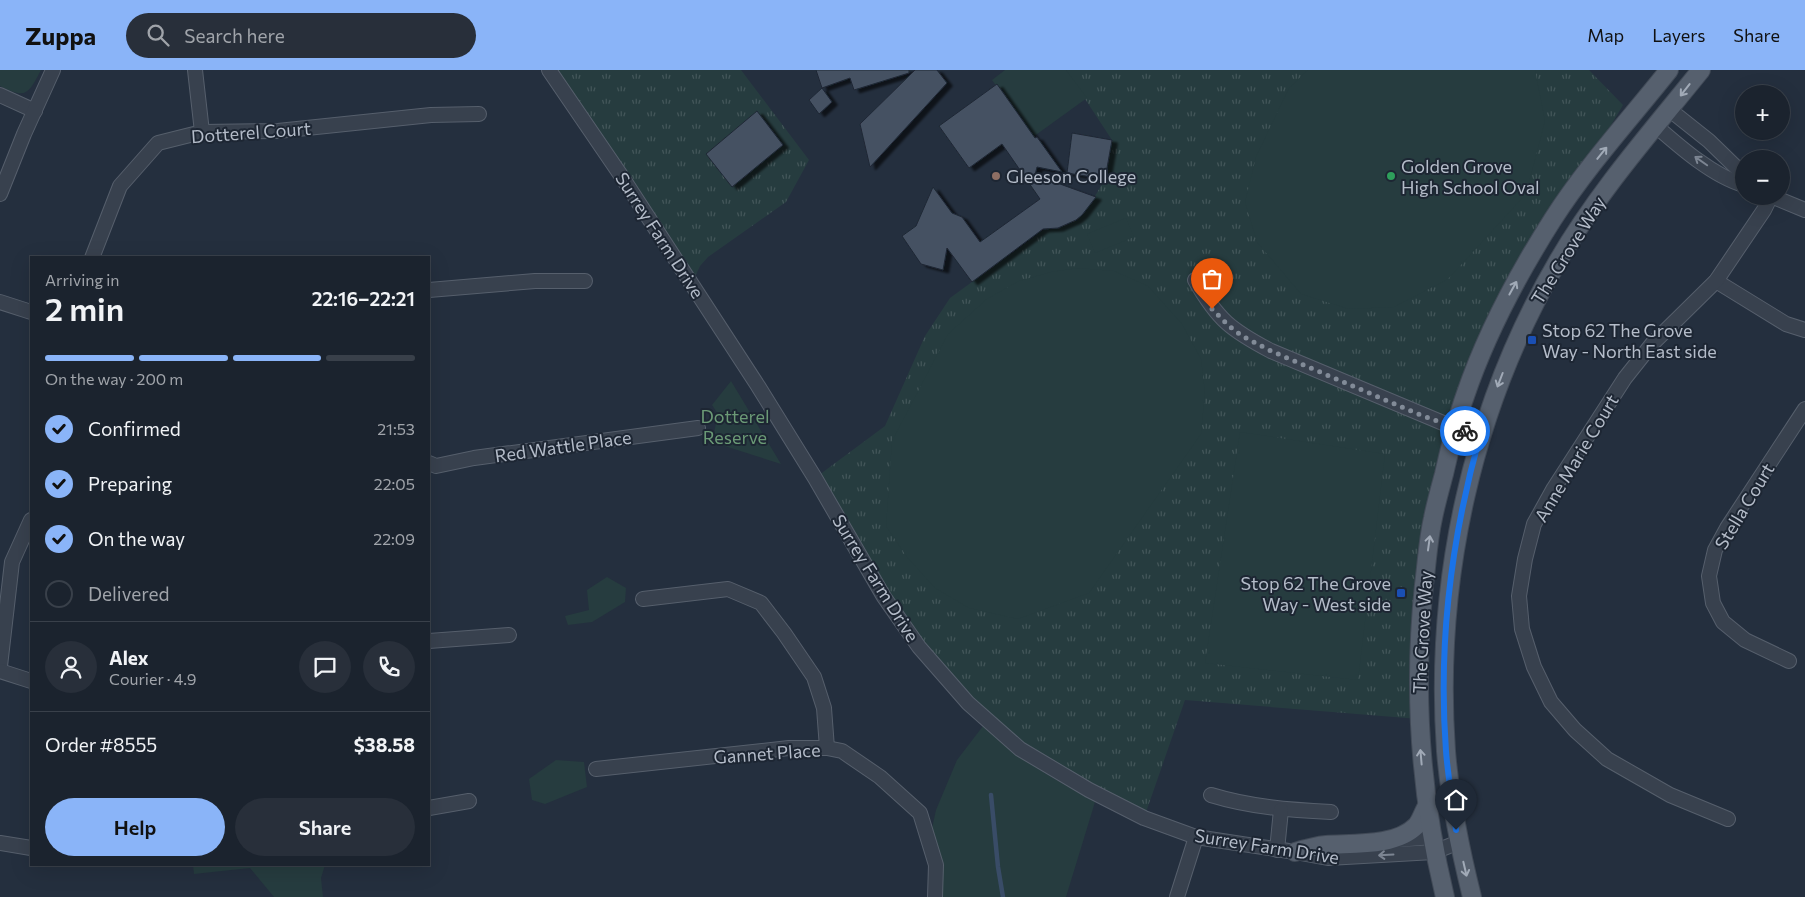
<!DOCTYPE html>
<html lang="en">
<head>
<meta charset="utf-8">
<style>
	:root { --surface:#1b232e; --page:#282f3a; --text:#f1f3f6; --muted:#a0a4aa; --line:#39404a; --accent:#8ab4f8 }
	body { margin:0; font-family:Commissioner,sans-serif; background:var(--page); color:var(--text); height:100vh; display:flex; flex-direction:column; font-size:19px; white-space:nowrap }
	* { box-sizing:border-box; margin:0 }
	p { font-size:16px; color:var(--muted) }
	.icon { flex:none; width:28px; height:28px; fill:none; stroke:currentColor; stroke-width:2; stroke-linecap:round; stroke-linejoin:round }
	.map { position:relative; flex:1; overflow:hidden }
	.drawer { position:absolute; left:30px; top:186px; width:400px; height:610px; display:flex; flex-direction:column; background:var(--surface); border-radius:0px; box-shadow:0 5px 20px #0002,0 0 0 1px var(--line) }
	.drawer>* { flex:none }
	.controls { position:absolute; left:1735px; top:15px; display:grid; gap:10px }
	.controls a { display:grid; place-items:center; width:55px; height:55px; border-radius:50%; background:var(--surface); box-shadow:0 5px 20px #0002,0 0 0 1px var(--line); font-size:25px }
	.pin { position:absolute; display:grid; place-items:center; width:42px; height:42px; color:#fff; margin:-51px -21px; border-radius:50% 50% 50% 0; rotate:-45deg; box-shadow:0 0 5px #0007 }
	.pin .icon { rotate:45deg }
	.courier { position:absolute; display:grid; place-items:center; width:50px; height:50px; margin:-25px; border:4px solid #1a73e8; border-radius:50%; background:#fff; color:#222; box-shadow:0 1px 6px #0007 }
	.summary em { font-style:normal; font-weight:600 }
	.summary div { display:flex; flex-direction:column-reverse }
	.summary { display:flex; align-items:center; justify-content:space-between; height:85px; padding:0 15px }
	h1 { font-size:32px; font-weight:600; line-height:38px }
	.bar { display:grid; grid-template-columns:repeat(4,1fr); gap:8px 5px; align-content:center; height:60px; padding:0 15px }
	.bar i { height:6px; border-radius:4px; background:var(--line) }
	.bar .active { background:var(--accent) }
	.bar p { grid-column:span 4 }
	.line { display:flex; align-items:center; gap:12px; padding:0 15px; border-top:1px solid var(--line) }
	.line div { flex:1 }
	.round { display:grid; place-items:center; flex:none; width:52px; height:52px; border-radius:26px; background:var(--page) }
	ol { padding:0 15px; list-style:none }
	li { display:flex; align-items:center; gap:15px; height:55px }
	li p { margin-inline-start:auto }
	li .icon { padding:5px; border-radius:50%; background:var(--accent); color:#111; stroke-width:4 }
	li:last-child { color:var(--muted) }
	li i { width:28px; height:28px; border:2px solid var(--line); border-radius:50% }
	.primary-button { display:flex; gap:10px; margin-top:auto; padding:10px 15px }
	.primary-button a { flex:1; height:58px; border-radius:30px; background:var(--accent); color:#111; font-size:20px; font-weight:600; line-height:58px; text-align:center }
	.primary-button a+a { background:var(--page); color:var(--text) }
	header { display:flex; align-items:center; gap:30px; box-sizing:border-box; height:70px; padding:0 25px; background:var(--accent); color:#111 }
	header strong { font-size:24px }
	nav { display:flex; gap:28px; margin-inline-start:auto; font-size:18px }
	.search { width:350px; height:45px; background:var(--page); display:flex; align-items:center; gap:12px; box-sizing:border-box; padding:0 18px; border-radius:28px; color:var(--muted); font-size:19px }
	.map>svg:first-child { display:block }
	.grass { fill:url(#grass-tufts) }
	.park { fill:#263c3f }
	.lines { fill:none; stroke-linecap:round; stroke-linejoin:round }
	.stream { stroke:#394c67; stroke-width:4.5 }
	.building { fill:#455162; stroke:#1f2835; filter:url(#shadow) }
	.minor-casing { stroke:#565f6c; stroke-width:16 }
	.major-casing { stroke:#414a57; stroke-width:20 }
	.minor { stroke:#38414e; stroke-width:14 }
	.major { stroke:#56606e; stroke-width:18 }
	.oneway { stroke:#a1aab7 }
	.oneway2 { stroke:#7c8592 }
	.done { stroke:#828b98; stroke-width:5; stroke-dasharray:0 9 }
	.route { stroke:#1a73e8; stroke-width:6 }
	.education-dot { fill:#8d6e63; stroke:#1d2633; stroke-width:2 }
	.leisure-dot { fill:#2e9e5b; stroke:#1d2633; stroke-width:2 }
	.transit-dot { fill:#1a4fb4; stroke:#1d2633; stroke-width:2 }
	.labels { text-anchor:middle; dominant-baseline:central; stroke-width:4; stroke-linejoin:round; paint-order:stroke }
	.street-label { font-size:18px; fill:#b4bcc9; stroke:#1d2633 }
	.poi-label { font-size:18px; fill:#b4bcc9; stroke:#1d2633; text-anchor:start }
	.park-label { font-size:18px; fill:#6b9a76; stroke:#1d2633 }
</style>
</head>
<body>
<header>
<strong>Zuppa</strong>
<div class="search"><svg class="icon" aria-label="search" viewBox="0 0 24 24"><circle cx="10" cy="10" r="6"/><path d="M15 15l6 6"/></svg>Search here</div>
<nav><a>Map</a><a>Layers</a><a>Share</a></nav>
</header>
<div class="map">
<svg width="1805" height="827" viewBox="0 0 1805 827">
	<defs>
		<pattern id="grass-tufts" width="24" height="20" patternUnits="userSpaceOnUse" patternTransform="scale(1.25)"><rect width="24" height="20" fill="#263c3f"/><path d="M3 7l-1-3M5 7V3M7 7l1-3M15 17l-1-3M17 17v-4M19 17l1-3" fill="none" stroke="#435659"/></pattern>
		<filter id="shadow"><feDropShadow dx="5.5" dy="3" stdDeviation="1" flood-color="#0009"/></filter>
	</defs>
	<rect width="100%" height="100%" fill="#242f3e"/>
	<g class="grass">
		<path d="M549,0H741L809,90L786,132L708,187L700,196L692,213Z"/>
		<path d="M1066,0H1589L1623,35L1504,235L1441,415L1419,649L1185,630L1144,748L1020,679L919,577L815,408L885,356L925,266L950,228L1049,156L1050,159L1067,155L1076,150L1088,138L1105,109L1112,70Z"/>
	</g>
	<g class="park">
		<path d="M0,0H41C28,25 26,29 0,16Z"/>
		<path d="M1005,0H1066L1087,28L1033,67L992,10Z"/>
		<path d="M1308,0H1535L1545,51L1526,124L1448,209L1394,237L1349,239L1301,224L1257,172L1245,132L1256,87L1289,18Z"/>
		<path d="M1126,148L1134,167L1095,183L1087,164Z"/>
		<path d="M1078,198L1114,201L1148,216L1182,254L1201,289L1205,322L1201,364L1089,523L1018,549L969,538L935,518L907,487L886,456L892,371L948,264L987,229L1019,211L1051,202Z"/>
		<path d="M731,311L781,394L712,372L718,344L712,335Z"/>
		<path d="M1240,362L1385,384L1358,610L1205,593Z"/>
		<path d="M607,507L626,518L625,532L592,552L568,555L565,546L589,540L587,520Z"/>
		<path d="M983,656C1016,688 1056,710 1095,732L1066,827H935L929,772L936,740L957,690Z"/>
		<path d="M556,690L584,692L587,717L545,734L532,730L529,709Z"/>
		<path d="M193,795H325L321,808L323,827H274L250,798L194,804Z"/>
	</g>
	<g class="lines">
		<path class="stream" d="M991,725L998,797L1003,827"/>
	</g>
	<g class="building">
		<path d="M816,0H909V3L854,20L850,8L822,18Z"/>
		<path d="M915,0H937L947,13L870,97L860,54Z"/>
		<path d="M997,14L1035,68L1037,67L1062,102L1037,97L1035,105L1096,127L1082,145L1076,150L1058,158L1043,159L972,212L947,178L943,200L921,194L902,166L916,156L933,117L952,143L962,147L980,172L1040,129L1002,74L969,98L939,56Z"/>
		<path d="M822,18L832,32L819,44L809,30Z"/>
		<path d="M757,41L783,75L732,117L706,84Z"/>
		<path d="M1072,63L1112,70L1105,109L1067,103Z"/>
	</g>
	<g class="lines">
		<g class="minor-casing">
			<g id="minor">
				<path d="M195,0L202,62"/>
				<path d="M549,0L620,104L758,316L815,408L884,527L919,577L968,633L1020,679L1089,720L1144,748L1196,767L1295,782L1328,788L1434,782L1459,772"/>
				<path d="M0,25L35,41"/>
				<path d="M1670,40L1709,71L1744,105"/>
				<path d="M1656,56C1680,77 1713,106 1744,115"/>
				<path d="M0,124L24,64L53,0"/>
				<path d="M1771,126L1805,140"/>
				<path d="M92,188L120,116L158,73L202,62L278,61L431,45L479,44"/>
				<path d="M1195,210C1218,250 1231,260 1271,281L1455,358"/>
				<path d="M1716,211L1786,254L1805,260"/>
				<path d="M429,220L535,211H585"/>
				<path d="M0,232L31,242"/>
				<path d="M429,393L436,396L474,388L698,358"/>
				<path d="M643,529L728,519L761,533L784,563L814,607L824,638L827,678"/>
				<path d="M429,571L509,565"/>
				<path d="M1789,591L1745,570L1723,552L1713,533L1709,506L1715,480L1727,458L1805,339"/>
				<path d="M0,596L12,492L31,450"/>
				<path d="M0,601L31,611"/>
				<path d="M596,699L789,678H827L842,681L880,707L920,743L936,795L935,827"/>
				<path d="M1211,725C1250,737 1290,740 1331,742"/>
				<path d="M429,738L469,731"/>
				<path d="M1728,749L1670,725L1607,689L1575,660L1551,632L1534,597L1522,559L1519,526L1525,489L1534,454L1554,418L1625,308L1652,274L1716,211L1764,140L1771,126"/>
				<path d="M1397,770L1432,767"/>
				<path d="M0,773L31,778"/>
				<path d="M1277,780L1281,740"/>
				<path d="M1177,827L1196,767"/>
			</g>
		</g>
		<g class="major-casing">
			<g id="major">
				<path d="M1295,782C1305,779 1315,776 1326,775C1352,773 1395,777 1416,756C1421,751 1423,742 1427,736"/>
				<path d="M1445,827C1420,724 1413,620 1424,515C1427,492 1428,470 1433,448C1436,433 1440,419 1444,404C1450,378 1456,351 1465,326C1486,264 1518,204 1553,149C1587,96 1630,49 1669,0"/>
				<path d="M1472,827C1460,779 1450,730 1446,681C1434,511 1472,338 1558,191C1598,122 1651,62 1701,0"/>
			</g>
		</g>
		<use href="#minor" class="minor"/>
		<use href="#major" class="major"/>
	</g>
	<defs><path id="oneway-shaft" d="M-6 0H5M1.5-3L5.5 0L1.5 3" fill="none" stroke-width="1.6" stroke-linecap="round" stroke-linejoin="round" transform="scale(1.25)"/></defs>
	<g class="oneway">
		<use href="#oneway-shaft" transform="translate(1685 20) rotate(128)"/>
		<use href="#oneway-shaft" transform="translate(1602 83) rotate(-51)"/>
		<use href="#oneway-shaft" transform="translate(1513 218) rotate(-61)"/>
		<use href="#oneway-shaft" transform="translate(1500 310) rotate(111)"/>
		<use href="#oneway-shaft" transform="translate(1429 473) rotate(-82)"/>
		<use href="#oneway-shaft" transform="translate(1421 687) rotate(-95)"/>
		<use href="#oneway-shaft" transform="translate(1465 799) rotate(77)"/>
	</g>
	<g class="oneway2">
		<use href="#oneway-shaft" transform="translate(1701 91) rotate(-145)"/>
		<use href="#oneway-shaft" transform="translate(1386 785) rotate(177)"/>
	</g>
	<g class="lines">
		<path class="done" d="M1212,239L1229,256L1242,266L1271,281L1418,344L1465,361"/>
		<path class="route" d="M1456,760C1453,734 1448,708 1446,681C1438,575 1451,469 1480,366L1465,361"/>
	</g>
	<circle class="education-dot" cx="996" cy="106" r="5"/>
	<circle class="leisure-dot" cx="1391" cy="106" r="5"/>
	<g class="transit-dot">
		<rect x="1527" y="265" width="10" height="10" rx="2.5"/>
		<rect x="1396" y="518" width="10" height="10" rx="2.5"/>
	</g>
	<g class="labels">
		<g class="street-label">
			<text transform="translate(251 62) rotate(-4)">Dotterel Court</text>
			<text transform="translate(660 165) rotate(57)">Surrey Farm Drive</text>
			<text transform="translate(1568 180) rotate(-58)">The Grove Way</text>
			<text transform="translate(563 376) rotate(-8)">Red Wattle Place</text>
			<text transform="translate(1576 388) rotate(-59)">Anne Marie Court</text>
			<text transform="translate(1744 436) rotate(-59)">Stella Court</text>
			<text transform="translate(876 508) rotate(58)">Surrey Farm Drive</text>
			<text transform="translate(1422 562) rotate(-87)">The Grove Way</text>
			<text transform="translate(767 683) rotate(-4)">Gannet Place</text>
			<text transform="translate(1267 776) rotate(9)">Surrey Farm Drive</text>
		</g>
		<g class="poi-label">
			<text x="1401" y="96">Golden Grove<tspan x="1401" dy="21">High School Oval</tspan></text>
			<text x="1006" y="106">Gleeson College</text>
			<text x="1542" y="260">Stop 62 The Grove<tspan x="1542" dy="21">Way - North East side</tspan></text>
			<text x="1391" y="513" text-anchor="end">Stop 62 The Grove<tspan x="1391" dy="21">Way - West side</tspan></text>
		</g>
		<g class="park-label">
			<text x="735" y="346">Dotterel<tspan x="735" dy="21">Reserve</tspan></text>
		</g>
	</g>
</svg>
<div class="controls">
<a>+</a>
<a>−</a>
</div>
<div class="pin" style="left:1212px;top:239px;background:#ea580c"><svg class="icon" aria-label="bag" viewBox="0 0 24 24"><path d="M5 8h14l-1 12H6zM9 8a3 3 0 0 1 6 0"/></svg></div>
<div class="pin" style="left:1456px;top:760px;background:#1f2937"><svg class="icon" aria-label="home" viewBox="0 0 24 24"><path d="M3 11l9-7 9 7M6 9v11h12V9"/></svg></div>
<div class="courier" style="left:1465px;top:361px"><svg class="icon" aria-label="bike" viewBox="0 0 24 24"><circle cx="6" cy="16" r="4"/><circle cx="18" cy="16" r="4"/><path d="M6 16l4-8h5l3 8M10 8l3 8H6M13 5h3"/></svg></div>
<section class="drawer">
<div class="summary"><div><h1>2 min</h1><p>Arriving in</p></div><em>22:16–22:21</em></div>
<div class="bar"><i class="active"></i><i class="active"></i><i class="active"></i><i></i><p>On the way · 200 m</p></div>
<ol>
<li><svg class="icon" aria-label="check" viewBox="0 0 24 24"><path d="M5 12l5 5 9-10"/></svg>Confirmed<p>21:53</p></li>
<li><svg class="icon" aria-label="check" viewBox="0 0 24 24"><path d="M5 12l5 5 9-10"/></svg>Preparing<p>22:05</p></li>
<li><svg class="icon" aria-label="check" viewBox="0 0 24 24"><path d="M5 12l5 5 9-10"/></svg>On the way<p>22:09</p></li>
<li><i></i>Delivered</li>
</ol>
<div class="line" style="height:90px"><a class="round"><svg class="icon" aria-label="person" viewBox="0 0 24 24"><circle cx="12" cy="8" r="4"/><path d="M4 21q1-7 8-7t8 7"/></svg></a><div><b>Alex</b><p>Courier · 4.9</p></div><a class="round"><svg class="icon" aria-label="chat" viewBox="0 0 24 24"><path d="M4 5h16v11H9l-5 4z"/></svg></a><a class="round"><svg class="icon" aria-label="phone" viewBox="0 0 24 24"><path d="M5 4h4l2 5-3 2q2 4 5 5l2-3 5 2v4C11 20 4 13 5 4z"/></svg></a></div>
<div class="line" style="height:65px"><div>Order #8555</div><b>$38.58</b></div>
<div class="primary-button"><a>Help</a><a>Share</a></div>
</section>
</div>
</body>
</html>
